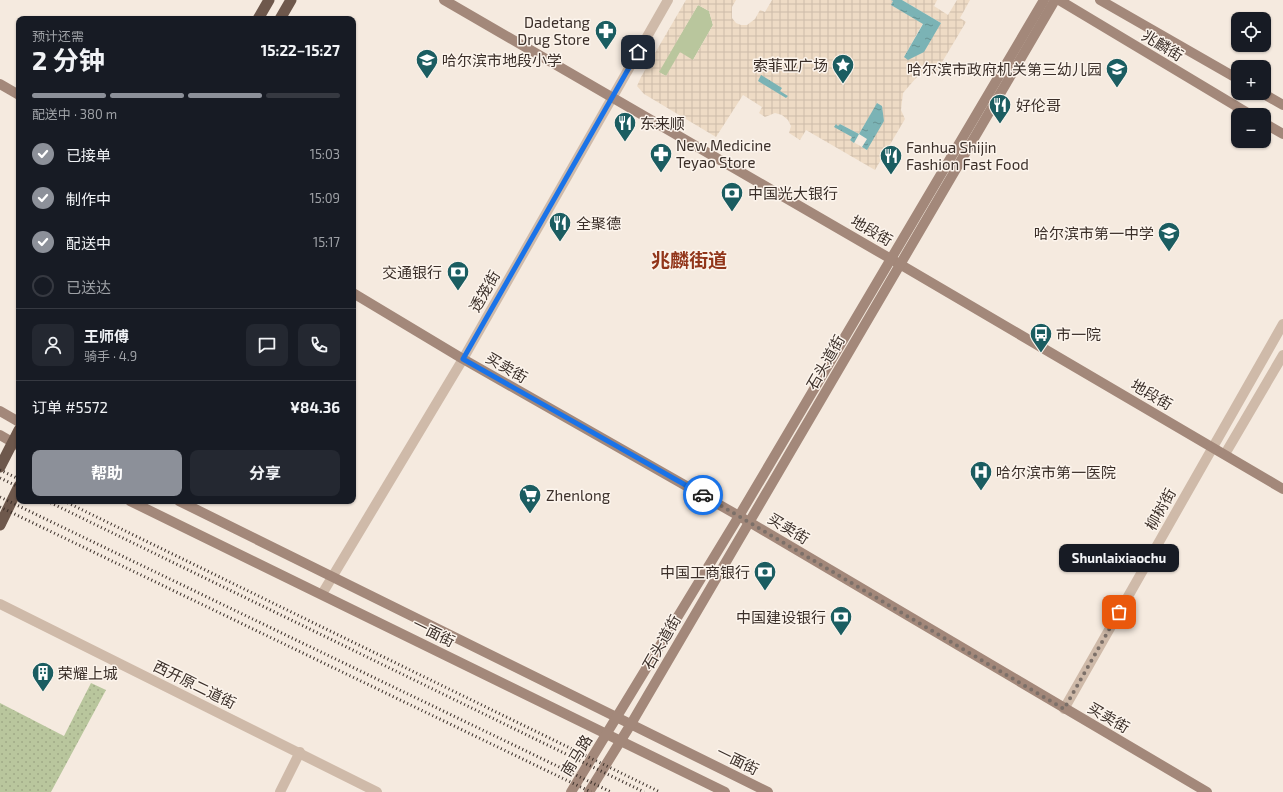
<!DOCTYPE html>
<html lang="zh">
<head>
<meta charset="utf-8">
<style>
	:root { --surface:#171b24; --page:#242831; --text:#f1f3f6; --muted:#9ea1a6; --line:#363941; --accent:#8c9099 }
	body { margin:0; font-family:"Exo 2","Noto Sans SC",sans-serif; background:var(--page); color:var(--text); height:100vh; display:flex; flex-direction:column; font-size:15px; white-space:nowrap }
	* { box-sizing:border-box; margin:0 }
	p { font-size:13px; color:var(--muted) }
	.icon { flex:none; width:22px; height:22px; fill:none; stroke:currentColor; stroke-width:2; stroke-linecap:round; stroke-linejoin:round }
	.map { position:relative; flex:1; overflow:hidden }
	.drawer { position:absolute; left:16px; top:16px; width:340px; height:488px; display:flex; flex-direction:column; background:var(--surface); border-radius:8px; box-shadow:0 1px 3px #0004 }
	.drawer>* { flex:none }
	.tools { position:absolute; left:1231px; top:12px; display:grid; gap:8px }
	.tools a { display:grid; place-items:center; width:40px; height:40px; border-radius:8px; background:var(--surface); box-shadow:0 1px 3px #0004; font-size:20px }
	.pin { position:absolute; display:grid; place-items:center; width:34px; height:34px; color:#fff; margin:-17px; border-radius:8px; box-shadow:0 2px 6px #0006 }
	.courier { position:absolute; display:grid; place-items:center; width:40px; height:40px; margin:-20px; border:3px solid #1a73e8; border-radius:50%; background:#fff; color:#222; box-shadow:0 1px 5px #0007 }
	.bubble { position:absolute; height:28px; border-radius:8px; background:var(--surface); box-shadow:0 1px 3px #0004; font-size:13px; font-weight:700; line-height:28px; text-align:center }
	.head em { font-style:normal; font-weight:700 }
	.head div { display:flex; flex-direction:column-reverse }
	.head { display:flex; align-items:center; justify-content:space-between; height:68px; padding:0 16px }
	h1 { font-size:26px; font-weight:700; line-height:30px }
	.bar { display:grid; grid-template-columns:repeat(4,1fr); gap:6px 4px; align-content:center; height:48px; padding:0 16px }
	.bar i { height:5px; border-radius:3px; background:var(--line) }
	.bar .active { background:var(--accent) }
	.bar p { grid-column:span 4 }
	.line { display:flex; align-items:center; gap:10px; padding:0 16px; border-top:1px solid var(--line) }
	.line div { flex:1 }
	.round { display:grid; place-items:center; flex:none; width:42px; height:42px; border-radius:8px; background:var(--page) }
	ol { padding:0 16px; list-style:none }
	li { display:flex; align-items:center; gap:12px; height:44px }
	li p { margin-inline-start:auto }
	li .icon { padding:4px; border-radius:50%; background:var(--accent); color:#fff; stroke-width:4 }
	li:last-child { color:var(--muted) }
	li i { width:22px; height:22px; border:2px solid var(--line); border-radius:50% }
	.primary-button { display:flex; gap:8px; margin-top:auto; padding:8px 16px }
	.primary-button a { flex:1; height:46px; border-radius:8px; background:var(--accent); color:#fff; font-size:16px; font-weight:700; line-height:46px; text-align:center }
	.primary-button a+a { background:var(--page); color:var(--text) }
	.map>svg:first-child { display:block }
	.grass { fill:#b9c69d }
	.garden { fill:url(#garden-dots) }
	.plaza { fill:url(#plaza-grid); fill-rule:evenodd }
	.water { fill:url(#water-ripples) }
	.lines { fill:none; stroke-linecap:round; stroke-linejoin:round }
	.tertiary { stroke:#cfbaa9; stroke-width:10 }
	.secondary { stroke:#a3887a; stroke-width:10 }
	.trunk { stroke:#6e584c; stroke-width:11 }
	.rail { stroke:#3b2f29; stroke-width:3; stroke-dasharray:1 3; stroke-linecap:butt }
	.done { stroke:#7c7069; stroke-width:4; stroke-dasharray:0 7.2 }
	.route { stroke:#1a73e8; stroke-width:5 }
	.labels { text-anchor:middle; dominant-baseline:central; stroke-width:3; stroke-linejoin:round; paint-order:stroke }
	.poi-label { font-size:15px; fill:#3b2f29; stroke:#fcf4ec; text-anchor:start }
	.street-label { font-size:15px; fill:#3b2f29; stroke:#fcf4ec }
	.district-label { font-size:19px; font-weight:bold; fill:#92361b; stroke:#fcf4ec }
</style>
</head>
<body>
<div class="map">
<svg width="1283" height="792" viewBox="0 0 1283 792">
	<defs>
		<pattern id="garden-dots" width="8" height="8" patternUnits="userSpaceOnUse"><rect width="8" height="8" fill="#b9c69d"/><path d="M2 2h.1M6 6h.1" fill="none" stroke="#a0aa87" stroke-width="1.8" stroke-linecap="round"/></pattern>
		<pattern id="plaza-grid" width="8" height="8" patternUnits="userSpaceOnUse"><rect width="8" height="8" fill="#eedbc5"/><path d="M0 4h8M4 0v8" fill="none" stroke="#cdbca9"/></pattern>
		<pattern id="water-ripples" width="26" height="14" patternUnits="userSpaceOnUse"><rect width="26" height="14" fill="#7bb3b5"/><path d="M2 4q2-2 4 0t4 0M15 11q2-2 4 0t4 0" fill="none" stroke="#669293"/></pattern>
	</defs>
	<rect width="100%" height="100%" fill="#f5eadf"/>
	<path class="grass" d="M698,5L709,11L713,25L693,60L666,76L658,72Z"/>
	<path class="garden" d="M91,683L106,690L51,792H0V703L64,736Z"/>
	<path class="plaza" d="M686,0H736L732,7V18L736,23L741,25H747L755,19L760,10L765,12L772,0H891L893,1L891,5L923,23L904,57L941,23L902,0H937L934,6L948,15L957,0H970L960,18L966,22L935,74L924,73L916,78L903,93L901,110L905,119L875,170L806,130L800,140L789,133L791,126L788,120L782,115L775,113L765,117L759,113L762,107L743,95L716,137L644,94L637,86L641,77ZM698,5L709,11L713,25L693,60L680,52L666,76L659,72ZM877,104L867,150L850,140L852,138L839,126L840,124L859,134Z"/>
	<g class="water">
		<path d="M891,0H902L941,23L924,52L908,60L904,57L923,24L891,5L893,1Z"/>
		<path d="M761,75L782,88L780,91L788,96L786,98L758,81Z"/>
		<path d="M877,103L882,106L884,121L867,150L862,147L867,139L859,134L854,143L850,140L852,137L834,127L836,124L838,126L840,124L859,134Z"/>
	</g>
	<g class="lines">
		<g class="tertiary">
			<path d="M1225,454L1283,355"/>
			<path d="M322,594L463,359L668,0"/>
			<path d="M0,604L377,792"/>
			<path d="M1064,709L1283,324"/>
			<path d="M280,792L300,752"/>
		</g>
		<g class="secondary">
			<path d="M444,0L891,259L1283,489"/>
			<path d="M1059,0L1251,115"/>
			<path d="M1100,0L1238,79"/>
			<path d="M0,84L19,95"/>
			<path d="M1262,93L1283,105"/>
			<path d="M1264,123L1283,134"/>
			<path d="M353,293L463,359L739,516L1207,792"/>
			<path d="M0,411L19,422"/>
			<path d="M0,435L19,446"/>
			<path d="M130,501L725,792"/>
			<path d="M179,501L768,792"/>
			<path d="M571,792L739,516L1044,0"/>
			<path d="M589,792L631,724L1055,0"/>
		</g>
		<g class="trunk">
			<path d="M258,19L269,0"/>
			<path d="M280,19L291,0"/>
			<path d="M0,467L19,430"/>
			<path d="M0,525L19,486"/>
		</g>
		<g class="rail">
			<path d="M0,470L19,479"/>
			<path d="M0,478L19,487"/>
			<path d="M0,497L611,792"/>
			<path d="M47,501L644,792"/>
			<path d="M64,501L660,792"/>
			<path d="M0,507L591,792"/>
		</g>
	</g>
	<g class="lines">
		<path class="done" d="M703,495L1064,709L1119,612"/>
		<path class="route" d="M638,52L463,359L703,495"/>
	</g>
	<defs>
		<g id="pharmacy-pin" transform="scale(1.15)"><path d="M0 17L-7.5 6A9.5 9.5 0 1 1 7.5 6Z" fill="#1b5d61" stroke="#fcf4ec"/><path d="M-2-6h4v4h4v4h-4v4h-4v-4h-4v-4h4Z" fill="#fff"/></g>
		<g id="school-pin" transform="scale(1.15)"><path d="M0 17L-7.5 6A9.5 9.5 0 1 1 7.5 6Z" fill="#1b5d61" stroke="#fcf4ec"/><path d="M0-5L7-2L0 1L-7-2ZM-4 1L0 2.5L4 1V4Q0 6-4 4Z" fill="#fff"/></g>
		<g id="sight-pin" transform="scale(1.15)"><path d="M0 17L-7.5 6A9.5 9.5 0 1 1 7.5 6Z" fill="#1b5d61" stroke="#fcf4ec"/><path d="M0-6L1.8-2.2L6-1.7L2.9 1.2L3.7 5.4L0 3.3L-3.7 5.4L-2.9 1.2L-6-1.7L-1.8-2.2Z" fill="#fff"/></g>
		<g id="restaurant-pin" transform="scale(1.15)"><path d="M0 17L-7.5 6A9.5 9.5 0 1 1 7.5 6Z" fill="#1b5d61" stroke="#fcf4ec"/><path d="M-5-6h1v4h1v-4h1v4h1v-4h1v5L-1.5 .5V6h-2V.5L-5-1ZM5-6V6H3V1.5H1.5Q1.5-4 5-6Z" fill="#fff"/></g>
		<g id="bank-pin" transform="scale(1.15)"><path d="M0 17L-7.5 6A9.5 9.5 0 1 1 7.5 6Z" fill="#1b5d61" stroke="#fcf4ec"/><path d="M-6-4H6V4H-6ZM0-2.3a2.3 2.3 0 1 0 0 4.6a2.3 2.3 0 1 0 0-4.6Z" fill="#fff"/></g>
		<g id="bus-pin" transform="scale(1.15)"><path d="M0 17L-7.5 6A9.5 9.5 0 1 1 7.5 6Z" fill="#1b5d61" stroke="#fcf4ec"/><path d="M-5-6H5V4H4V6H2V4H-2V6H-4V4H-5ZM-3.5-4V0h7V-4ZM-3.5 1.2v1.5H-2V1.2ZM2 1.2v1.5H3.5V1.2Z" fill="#fff"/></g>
		<g id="hospital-pin" transform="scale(1.15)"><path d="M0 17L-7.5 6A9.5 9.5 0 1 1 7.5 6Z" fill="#1b5d61" stroke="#fcf4ec"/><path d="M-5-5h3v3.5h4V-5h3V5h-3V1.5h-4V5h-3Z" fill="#fff"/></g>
		<g id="supermarket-pin" transform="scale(1.15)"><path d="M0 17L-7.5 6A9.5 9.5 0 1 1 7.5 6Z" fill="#1b5d61" stroke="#fcf4ec"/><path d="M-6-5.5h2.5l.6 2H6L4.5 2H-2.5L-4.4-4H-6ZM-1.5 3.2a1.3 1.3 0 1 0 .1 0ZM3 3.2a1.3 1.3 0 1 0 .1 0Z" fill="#fff"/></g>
		<g id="building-pin" transform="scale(1.15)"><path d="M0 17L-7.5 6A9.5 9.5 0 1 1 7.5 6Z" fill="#1b5d61" stroke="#fcf4ec"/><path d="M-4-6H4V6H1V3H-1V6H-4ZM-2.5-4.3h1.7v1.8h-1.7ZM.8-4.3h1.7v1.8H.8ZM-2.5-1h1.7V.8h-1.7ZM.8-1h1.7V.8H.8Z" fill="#fff"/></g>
	</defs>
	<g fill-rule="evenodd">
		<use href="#pharmacy-pin" x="606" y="31"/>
		<use href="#school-pin" x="427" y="60"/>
		<use href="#sight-pin" x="843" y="65"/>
		<use href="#school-pin" x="1117" y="69"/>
		<use href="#restaurant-pin" x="1000" y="105"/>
		<use href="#restaurant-pin" x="625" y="123"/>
		<use href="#pharmacy-pin" x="661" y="154"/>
		<use href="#restaurant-pin" x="891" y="156"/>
		<use href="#bank-pin" x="732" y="193"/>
		<use href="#restaurant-pin" x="560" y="223"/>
		<use href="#school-pin" x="1169" y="233"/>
		<use href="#bank-pin" x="458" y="272"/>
		<use href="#bus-pin" x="1041" y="334"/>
		<use href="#hospital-pin" x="981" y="472"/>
		<use href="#supermarket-pin" x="530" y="495"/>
		<use href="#bank-pin" x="765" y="572"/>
		<use href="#bank-pin" x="841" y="617"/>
		<use href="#building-pin" x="43" y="673"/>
	</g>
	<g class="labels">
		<g class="poi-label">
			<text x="590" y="22" text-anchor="end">Dadetang<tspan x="590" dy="17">Drug Store</tspan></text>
			<text x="442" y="60">哈尔滨市地段小学</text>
			<text x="828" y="65" text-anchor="end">索菲亚广场</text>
			<text x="1102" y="69" text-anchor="end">哈尔滨市政府机关第三幼儿园</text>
			<text x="1016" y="105">好伦哥</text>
			<text x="640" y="123">东来顺</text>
			<text x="676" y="145">New Medicine<tspan x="676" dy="17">Teyao Store</tspan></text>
			<text x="906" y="147">Fanhua Shijin<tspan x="906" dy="17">Fashion Fast Food</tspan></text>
			<text x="748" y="193">中国光大银行</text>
			<text x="576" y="223">全聚德</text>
			<text x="1154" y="233" text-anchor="end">哈尔滨市第一中学</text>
			<text x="442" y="272" text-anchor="end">交通银行</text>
			<text x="1056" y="334">市一院</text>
			<text x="996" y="472">哈尔滨市第一医院</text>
			<text x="546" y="495">Zhenlong</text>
			<text x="750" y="572" text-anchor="end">中国工商银行</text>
			<text x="826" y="617" text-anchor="end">中国建设银行</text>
			<text x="58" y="673">荣耀上城</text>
		</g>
		<g class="street-label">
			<text transform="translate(1163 45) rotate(31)">兆麟街</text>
			<text transform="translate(872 230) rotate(30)">地段街</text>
			<text transform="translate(484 291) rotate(-60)">透笼街</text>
			<text transform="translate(825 362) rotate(-60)">石头道街</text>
			<text transform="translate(507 367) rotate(30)">买卖街</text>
			<text transform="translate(1152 394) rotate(30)">地段街</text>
			<text transform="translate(1160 509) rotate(-61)">柳树街</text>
			<text transform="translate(789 528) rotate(31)">买卖街</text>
			<text transform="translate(434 632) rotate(26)">一面街</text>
			<text transform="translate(661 642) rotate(-60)">石头道街</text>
			<text transform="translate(195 684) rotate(26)">西开原二道街</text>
			<text transform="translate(1109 717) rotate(30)">买卖街</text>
			<text transform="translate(576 755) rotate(-59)">南马路</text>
			<text transform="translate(738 760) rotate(26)">一面街</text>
		</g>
		<g class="district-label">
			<text x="689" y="259">兆麟街道</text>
		</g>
	</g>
</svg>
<div class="tools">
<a><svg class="icon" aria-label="locate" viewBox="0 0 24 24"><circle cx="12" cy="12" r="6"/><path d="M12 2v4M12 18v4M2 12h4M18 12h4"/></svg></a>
<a>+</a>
<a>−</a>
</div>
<div class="pin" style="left:1119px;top:612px;background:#ea580c"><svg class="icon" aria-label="bag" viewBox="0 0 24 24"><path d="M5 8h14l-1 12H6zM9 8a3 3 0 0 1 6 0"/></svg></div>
<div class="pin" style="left:638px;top:52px;background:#1f2937"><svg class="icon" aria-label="home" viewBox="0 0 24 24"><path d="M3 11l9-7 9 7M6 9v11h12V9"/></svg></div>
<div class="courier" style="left:703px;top:495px"><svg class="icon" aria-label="car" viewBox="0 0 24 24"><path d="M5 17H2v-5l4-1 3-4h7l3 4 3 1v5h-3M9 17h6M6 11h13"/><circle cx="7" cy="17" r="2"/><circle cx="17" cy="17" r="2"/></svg></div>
<div class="bubble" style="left:1059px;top:544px;width:120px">Shunlaixiaochu</div>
<section class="drawer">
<div class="head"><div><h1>2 分钟</h1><p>预计还需</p></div><em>15:22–15:27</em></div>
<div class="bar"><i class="active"></i><i class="active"></i><i class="active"></i><i></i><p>配送中 · 380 m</p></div>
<ol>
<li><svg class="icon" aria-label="check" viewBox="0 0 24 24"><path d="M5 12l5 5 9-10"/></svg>已接单<p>15:03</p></li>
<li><svg class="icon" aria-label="check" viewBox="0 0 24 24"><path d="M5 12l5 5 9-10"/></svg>制作中<p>15:09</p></li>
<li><svg class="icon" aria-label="check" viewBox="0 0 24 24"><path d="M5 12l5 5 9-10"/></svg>配送中<p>15:17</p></li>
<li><i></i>已送达</li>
</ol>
<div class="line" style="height:72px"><a class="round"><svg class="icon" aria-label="person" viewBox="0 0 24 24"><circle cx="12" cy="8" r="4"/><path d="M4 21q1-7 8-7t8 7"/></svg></a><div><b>王师傅</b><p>骑手 · 4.9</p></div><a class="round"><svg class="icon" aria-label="chat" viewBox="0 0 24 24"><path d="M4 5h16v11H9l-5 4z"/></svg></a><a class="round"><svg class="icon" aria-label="phone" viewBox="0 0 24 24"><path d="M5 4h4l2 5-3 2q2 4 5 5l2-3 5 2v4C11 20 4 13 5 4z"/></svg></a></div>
<div class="line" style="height:52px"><div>订单 #5572</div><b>¥84.36</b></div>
<div class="primary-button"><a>帮助</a><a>分享</a></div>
</section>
</div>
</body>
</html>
